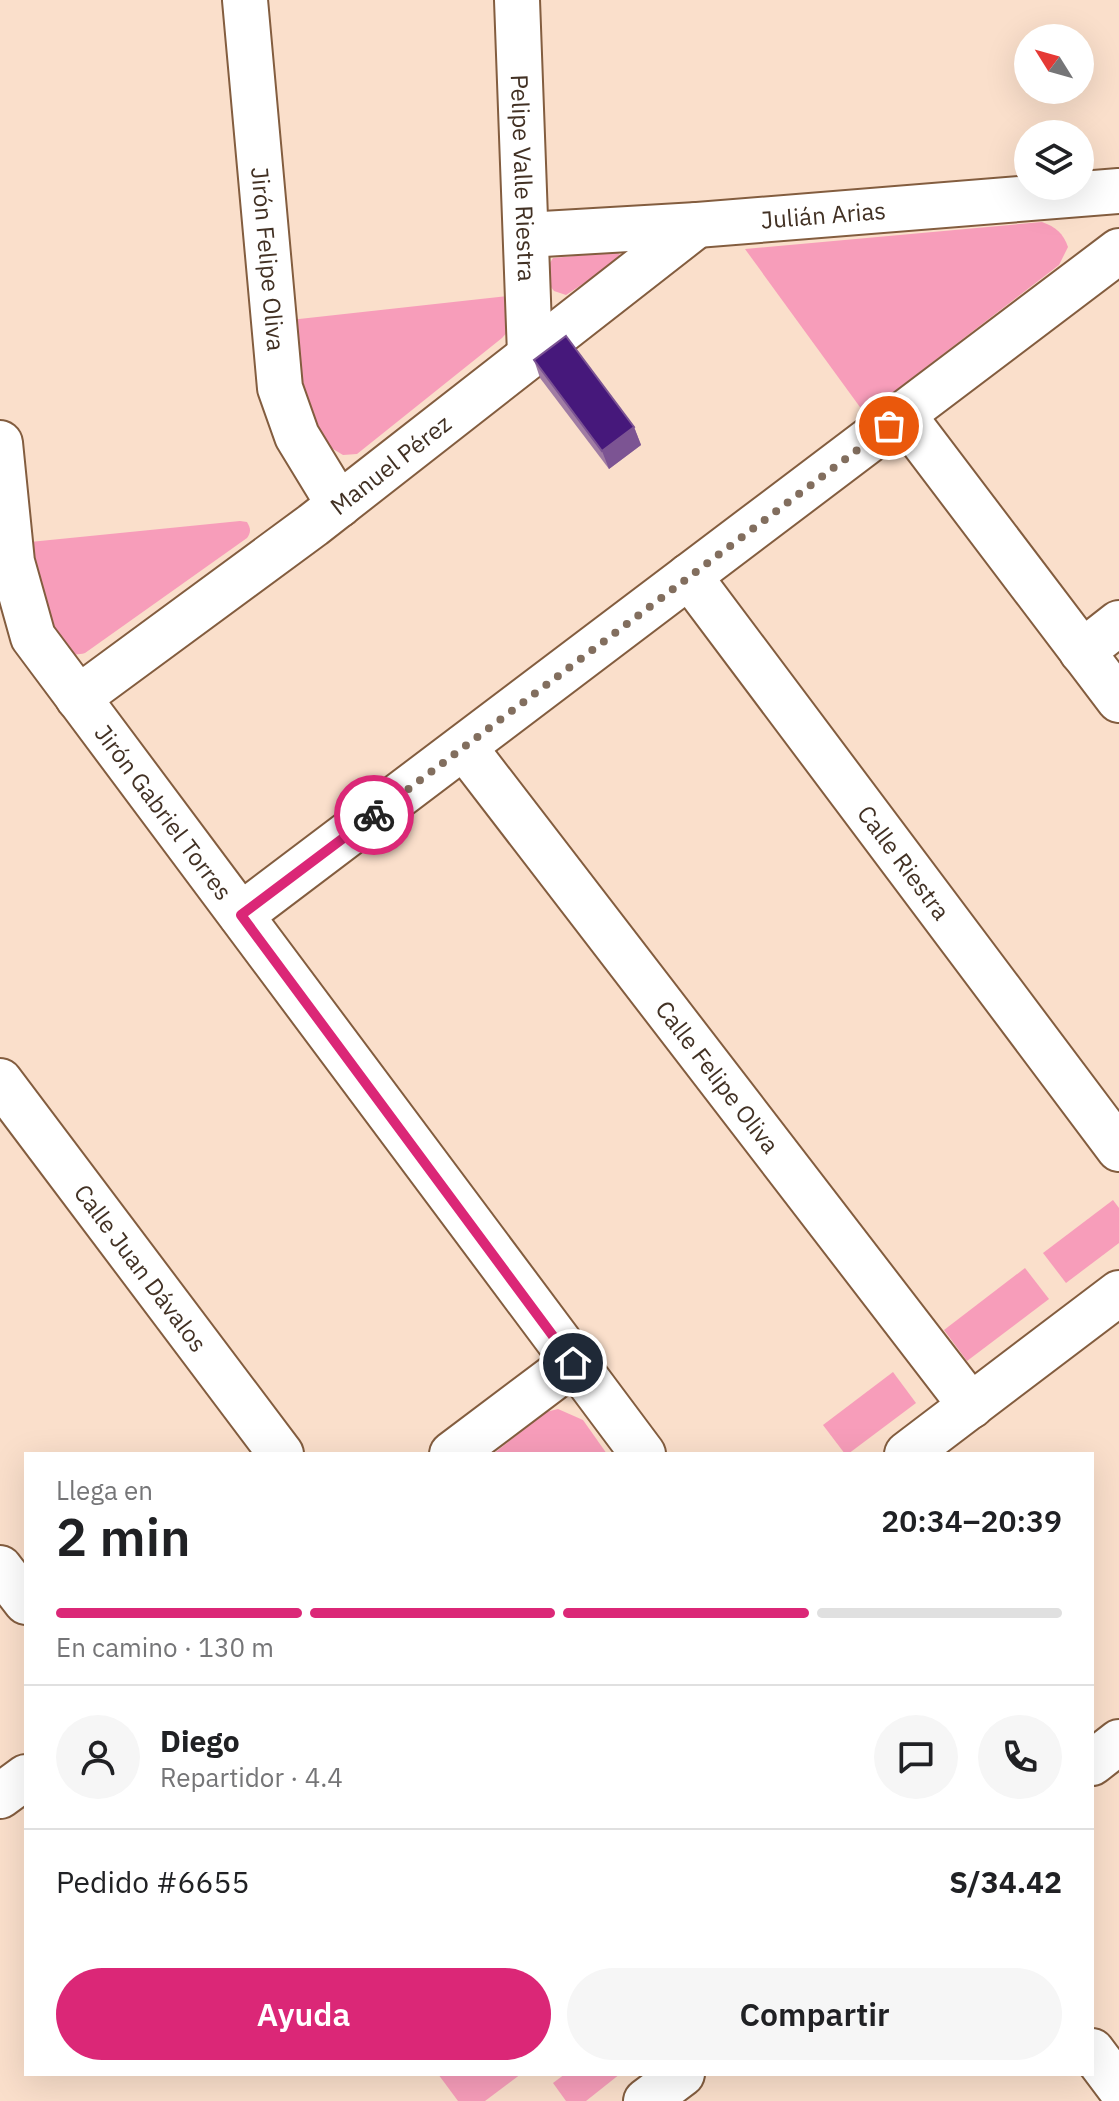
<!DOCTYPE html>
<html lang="es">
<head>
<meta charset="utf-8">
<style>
	:root { --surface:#fff; --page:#f6f6f6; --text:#202124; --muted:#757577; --line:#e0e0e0; --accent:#db2777 }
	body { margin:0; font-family:"IBM Plex Sans",sans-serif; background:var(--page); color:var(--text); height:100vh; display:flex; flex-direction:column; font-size:30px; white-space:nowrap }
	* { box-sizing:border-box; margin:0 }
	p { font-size:26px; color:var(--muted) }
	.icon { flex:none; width:44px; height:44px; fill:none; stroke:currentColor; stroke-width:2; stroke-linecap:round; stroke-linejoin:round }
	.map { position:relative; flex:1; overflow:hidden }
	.panel { position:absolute; left:24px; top:1452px; width:1070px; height:624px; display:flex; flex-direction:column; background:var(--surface); border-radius:0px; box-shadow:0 8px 32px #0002 }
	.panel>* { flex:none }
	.needle { width:52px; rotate:307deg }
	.fabs { position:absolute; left:1014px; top:24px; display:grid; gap:16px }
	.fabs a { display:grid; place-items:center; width:80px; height:80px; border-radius:50%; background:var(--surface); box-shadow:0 8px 32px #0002; font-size:40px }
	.pin { position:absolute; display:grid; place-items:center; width:68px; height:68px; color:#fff; margin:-34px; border:4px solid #fff; border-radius:50%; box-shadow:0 2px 8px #0007 }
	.courier { position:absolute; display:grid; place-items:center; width:80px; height:80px; margin:-40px; border:6px solid #db2777; border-radius:50%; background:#fff; color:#222; box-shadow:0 2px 10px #0007 }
	.summary em { font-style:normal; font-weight:600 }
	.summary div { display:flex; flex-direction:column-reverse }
	.summary { display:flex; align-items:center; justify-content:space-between; height:136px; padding:0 32px }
	h1 { font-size:52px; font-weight:600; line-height:60px }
	.bar { display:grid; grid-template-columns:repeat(4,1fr); gap:12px 8px; align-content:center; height:96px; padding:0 32px }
	.bar i { height:10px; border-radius:6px; background:var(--line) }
	.bar .selected { background:var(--accent) }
	.bar p { grid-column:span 4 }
	.line { display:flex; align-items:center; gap:20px; padding:0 32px; border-top:2px solid var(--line) }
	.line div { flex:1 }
	.round { display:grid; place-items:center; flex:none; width:84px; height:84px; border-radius:42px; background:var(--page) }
	.cta { display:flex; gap:16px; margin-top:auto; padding:16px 32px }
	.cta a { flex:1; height:92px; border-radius:48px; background:var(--accent); color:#fff; font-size:32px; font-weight:600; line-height:92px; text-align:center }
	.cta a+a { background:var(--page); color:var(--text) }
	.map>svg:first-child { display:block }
	.green { fill:#f79dba }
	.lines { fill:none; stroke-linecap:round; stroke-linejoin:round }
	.minor-casing { stroke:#835d3f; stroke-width:48 }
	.tertiary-casing { stroke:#835d3f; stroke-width:48 }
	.minor { stroke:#fff; stroke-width:44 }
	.tertiary { stroke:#fff; stroke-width:44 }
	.wall { fill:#a07ca3 }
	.shaded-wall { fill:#7c5493 }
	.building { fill:#46187b; stroke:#7c5493; stroke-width:2 }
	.done { stroke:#826e5e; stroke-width:8; stroke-dasharray:0 14.4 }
	.route { stroke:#db2777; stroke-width:10 }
	.labels { text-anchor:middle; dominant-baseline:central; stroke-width:8; stroke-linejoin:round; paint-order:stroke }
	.street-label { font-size:24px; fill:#423124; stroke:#fff }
</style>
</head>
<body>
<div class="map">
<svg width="1119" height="2101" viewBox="0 0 1119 2101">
	<rect width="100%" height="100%" fill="#fadfcb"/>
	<g class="green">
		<path d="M1042,222C1056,227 1063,233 1068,247L1059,265L865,414L745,249Z"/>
		<path d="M617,252L621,256L619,260L566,295L554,291L547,282L548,266L553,258Z"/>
		<path d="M517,295L513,326L502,338L357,454L343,455L328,446L304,409L290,320Z"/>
		<path d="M240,521L247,522C251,529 251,532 247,538L85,653C71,657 64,652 53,644L30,542Z"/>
		<path d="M1113,1200L1119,1208V1243L1066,1283L1043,1253Z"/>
		<path d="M1025,1268L1049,1299L967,1361L944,1330Z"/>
		<path d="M893,1372L916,1403L848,1454H845L823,1425Z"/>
		<path d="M558,1409L583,1420L607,1454H493L546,1412Z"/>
		<path d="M438,2074H521L485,2101H458Z"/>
		<path d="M565,2074H620L586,2101H566L553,2083Z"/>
	</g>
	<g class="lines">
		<g class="minor-casing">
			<g id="minor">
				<path id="s1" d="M245,0L280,388L297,436L339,505"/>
				<path id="s2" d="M517,0L530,354"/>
				<path id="s3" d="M526,235L697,225L1119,191"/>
				<path d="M903,415L1119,700"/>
				<path id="s4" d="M689,576L1119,1149"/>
				<path d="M1082,652L1119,623"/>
				<path id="s5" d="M78,698L313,525L697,225"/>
				<path id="s6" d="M464,747L971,1406"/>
				<path d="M241,915L1119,251"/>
				<path id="s7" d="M0,1081L281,1454"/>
				<path d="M452,1454L573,1363"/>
				<path d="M907,1454L1119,1293"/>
				<path d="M0,1568L26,1602"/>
				<path d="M1092,1763L1119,1742"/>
				<path d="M0,1796L26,1777"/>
				<path d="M646,2101L682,2074"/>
			</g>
		</g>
		<g class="tertiary-casing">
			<g id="tertiary">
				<path id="s8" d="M0,443L12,562L33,637L643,1454"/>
				<path d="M1092,2051L1119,2087"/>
			</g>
		</g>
		<use href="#minor" class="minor"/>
		<use href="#tertiary" class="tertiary"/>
	</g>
	<path class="wall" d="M534,360L634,427L641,445L609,469L540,378Z"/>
	<path class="shaded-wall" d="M634,427L641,445L609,469L602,451Z"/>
	<path class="building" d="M566,336L634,427L602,451L534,360Z"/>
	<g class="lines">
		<path class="done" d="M374,815L889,426"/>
		<path class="route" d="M374,815L241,915L573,1363"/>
	</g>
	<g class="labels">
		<g class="street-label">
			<text stroke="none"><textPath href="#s2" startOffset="178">Pelipe Valle Riestra</textPath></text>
			<text stroke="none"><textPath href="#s3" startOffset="298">Julián Arias</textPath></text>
			<text stroke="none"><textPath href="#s1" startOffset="260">Jirón Felipe Oliva</textPath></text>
			<text stroke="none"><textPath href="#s5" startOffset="390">Manuel Pérez</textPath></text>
			<text stroke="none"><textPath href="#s8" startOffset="416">Jirón Gabriel Torres</textPath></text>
			<text stroke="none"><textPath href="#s4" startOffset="358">Calle Riestra</textPath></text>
			<text stroke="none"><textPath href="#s6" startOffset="416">Calle Felipe Oliva</textPath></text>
			<text stroke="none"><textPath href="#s7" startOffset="234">Calle Juan Dávalos</textPath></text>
		</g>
	</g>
</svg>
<div class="fabs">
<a><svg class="needle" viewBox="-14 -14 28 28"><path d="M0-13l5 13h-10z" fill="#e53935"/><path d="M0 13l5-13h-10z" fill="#757577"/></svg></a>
<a><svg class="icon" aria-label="layers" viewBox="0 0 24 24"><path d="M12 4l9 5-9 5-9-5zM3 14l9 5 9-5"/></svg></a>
</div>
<div class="pin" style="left:889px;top:426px;background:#ea580c"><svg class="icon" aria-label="bag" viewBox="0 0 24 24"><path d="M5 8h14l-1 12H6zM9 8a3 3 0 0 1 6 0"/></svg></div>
<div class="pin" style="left:573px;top:1363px;background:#1f2937"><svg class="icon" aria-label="home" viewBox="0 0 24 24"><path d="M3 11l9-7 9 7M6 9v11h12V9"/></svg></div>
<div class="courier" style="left:374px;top:815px"><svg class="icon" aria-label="bike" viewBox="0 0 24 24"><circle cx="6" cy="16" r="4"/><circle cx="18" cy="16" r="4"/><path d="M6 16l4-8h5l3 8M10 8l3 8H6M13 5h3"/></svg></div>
<section class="panel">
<div class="summary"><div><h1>2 min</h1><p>Llega en</p></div><em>20:34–20:39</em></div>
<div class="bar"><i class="selected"></i><i class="selected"></i><i class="selected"></i><i></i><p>En camino · 130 m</p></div>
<div class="line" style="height:144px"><a class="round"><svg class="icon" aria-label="person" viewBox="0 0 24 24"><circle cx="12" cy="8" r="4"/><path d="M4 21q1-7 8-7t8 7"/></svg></a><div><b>Diego</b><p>Repartidor · 4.4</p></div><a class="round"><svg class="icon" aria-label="chat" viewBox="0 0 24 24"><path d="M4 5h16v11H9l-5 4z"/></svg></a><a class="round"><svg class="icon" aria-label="phone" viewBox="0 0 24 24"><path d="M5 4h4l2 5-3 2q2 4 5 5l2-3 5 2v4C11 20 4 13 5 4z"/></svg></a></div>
<div class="line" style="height:104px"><div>Pedido #6655</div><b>S/34.42</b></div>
<div class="cta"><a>Ayuda</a><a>Compartir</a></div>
</section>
</div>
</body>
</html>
